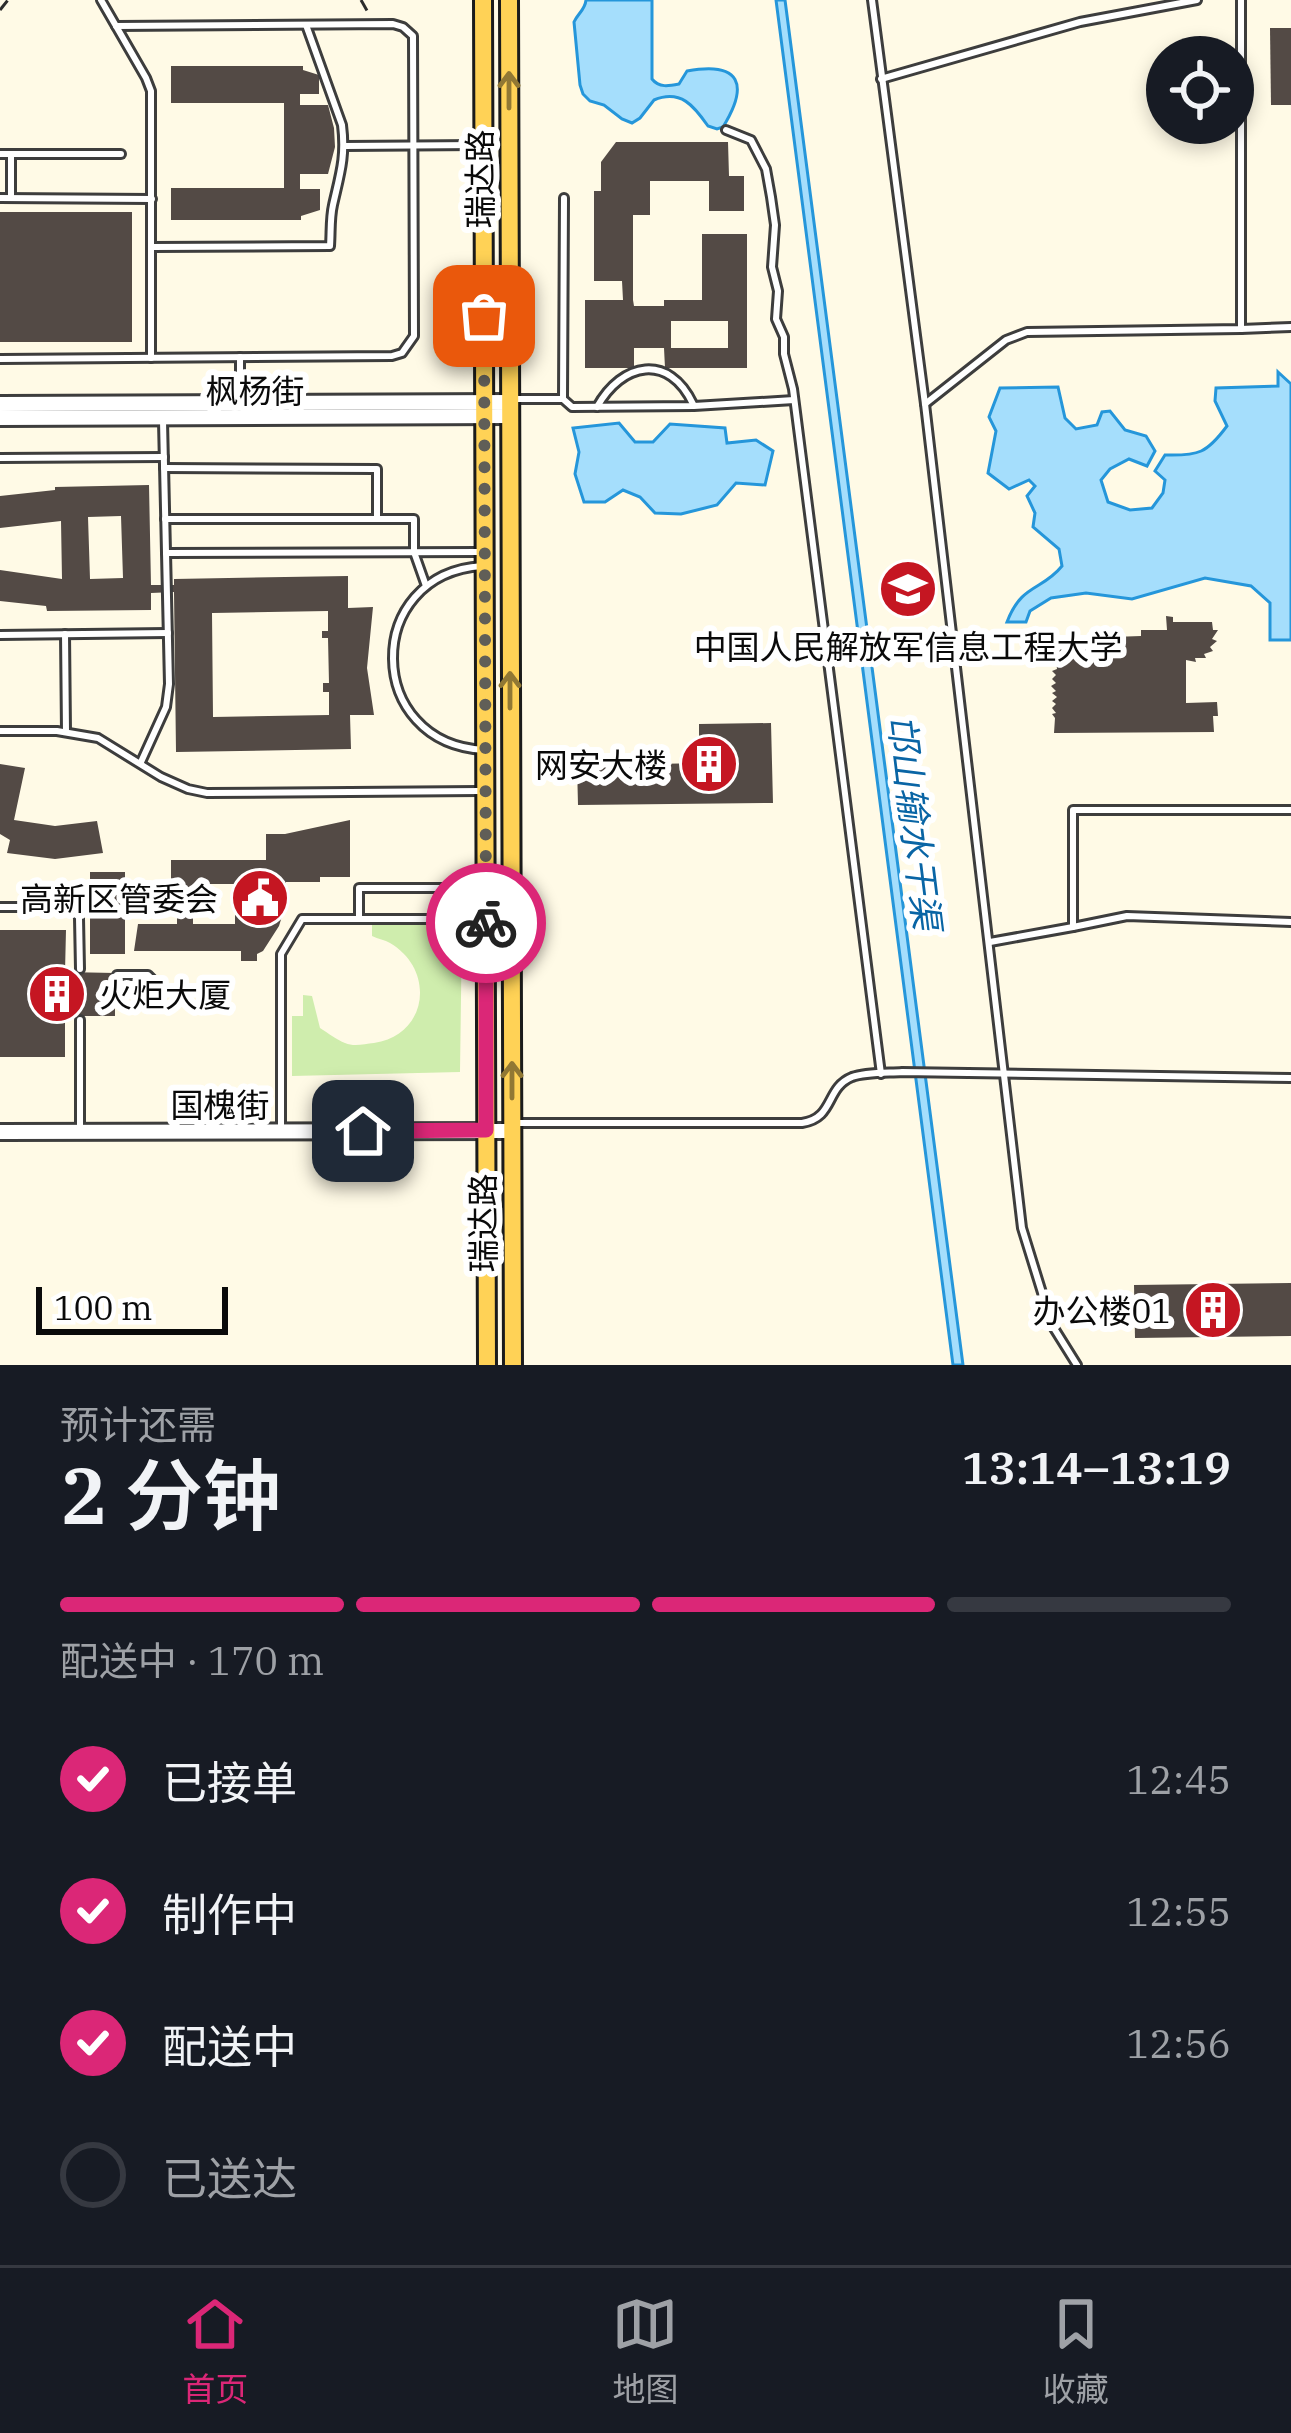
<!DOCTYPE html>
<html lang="zh">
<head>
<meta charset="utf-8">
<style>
	:root { --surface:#171b24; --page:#242831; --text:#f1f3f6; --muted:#9ea1a6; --line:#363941; --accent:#db2777 }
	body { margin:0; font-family:"IBM Plex Serif","Noto Sans SC",serif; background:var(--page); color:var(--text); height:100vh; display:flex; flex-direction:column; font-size:45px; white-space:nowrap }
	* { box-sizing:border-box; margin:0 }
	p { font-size:39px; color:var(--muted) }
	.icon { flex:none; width:66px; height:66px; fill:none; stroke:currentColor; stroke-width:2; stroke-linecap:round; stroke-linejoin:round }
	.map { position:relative; height:1365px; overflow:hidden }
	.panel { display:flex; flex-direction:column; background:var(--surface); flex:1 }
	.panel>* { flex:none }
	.buttons { position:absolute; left:1146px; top:36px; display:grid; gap:24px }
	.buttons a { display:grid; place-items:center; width:108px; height:108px; border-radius:50%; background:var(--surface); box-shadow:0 6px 18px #0003; font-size:60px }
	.scale { position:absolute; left:36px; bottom:30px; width:192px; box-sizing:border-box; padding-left:12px; border:6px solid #0a0a0a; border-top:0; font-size:33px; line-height:42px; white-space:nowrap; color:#0a0a0a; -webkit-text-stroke:9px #fff; paint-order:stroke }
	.pin { position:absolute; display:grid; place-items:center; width:102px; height:102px; color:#fff; margin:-51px; border-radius:24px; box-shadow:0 6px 18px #0006 }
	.courier { position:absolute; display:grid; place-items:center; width:120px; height:120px; margin:-60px; border:9px solid #db2777; border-radius:50%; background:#fff; color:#222; box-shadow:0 3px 15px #0007 }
	.summary em { font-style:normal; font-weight:600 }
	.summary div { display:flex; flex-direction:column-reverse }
	.summary { display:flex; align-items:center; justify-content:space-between; height:204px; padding:0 60px }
	h1 { font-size:78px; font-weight:600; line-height:90px }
	.bar { display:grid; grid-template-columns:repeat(4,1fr); gap:18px 12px; align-content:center; height:144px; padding:0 60px }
	.bar i { height:15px; border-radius:9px; background:var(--line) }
	.bar .active { background:var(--accent) }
	.bar p { grid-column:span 4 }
	ol { padding:0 60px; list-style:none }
	li { display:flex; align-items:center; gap:36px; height:132px }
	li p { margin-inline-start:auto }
	li .icon { padding:12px; border-radius:50%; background:var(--accent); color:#fff; stroke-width:4 }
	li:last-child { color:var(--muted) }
	li i { width:66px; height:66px; border:6px solid var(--line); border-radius:50% }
	.dock { display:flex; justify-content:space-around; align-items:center; height:168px; border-top:3px solid var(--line); background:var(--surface); font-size:33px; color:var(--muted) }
	.dock a { display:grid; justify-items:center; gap:6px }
	.dock .active { color:var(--accent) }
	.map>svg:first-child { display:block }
	.green { fill:#cfedad }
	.water { fill:#a5defc; stroke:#2596da; stroke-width:3 }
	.building { fill:#534a45; fill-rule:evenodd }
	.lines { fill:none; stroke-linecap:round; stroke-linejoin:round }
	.service-casing { stroke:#3d3d3d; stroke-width:12 }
	.tertiary-casing { stroke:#3d3d3d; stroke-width:20 }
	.primary-casing { stroke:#1b1b1b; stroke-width:22 }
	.path { stroke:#2c2c2c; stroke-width:3; stroke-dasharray:12 6; stroke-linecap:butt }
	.service { stroke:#fff; stroke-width:6 }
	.tertiary { stroke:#fff; stroke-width:14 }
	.primary { stroke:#ffd256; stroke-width:16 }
	.oneway { stroke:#917834 }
	.done { stroke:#605e57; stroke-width:12; stroke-dasharray:0 21.6 }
	.route { stroke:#db2777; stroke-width:15 }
	.labels { text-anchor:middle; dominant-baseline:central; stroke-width:12; stroke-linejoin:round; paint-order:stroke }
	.street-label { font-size:33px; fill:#0a0a0a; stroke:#fff }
	.poi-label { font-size:33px; fill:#0a0a0a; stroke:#fff; text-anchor:end }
	.water-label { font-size:36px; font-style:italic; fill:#0965a5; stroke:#fff }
</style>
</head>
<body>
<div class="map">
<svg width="1291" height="1365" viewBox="0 0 1291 1365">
	<rect width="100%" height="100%" fill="#fffae6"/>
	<path class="green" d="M372,924H462L460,1072L292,1076V1016H303V995L312,996L320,1028C328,1033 337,1040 345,1043C354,1047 364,1044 374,1043C428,1035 436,970 390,943C385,940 378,939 372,936Z"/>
	<g class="water">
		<path d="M586,0H652V79C659,88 669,86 679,84L687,71C741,61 749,85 723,127L717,129L708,126C694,106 681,89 654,100L640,118L632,123L622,119L604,105L590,101L583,94L580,85L574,22C578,13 585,10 586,0Z"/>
		<path d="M776,0H785L963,1365H953Z"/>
		<path d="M1278,372L1291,384V640H1270V603L1251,586L1205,578L1132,599L1086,593L1051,598L1030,611L1026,622H1007C1022,583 1042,591 1062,566L1059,549L1033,527L1035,513L1027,496L1035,486L1029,480L1009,489L988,473L996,431L989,417L1000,388L1058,387L1065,418L1076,429L1097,425L1102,412L1110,411L1125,430L1146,436L1155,451L1147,466L1129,459L1110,469L1101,480L1108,502L1130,510L1152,508L1163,493L1165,480L1155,471L1165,455C1199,456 1207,453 1227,426L1215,401L1216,388L1278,386Z"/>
		<path d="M619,423L635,442H653L670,424L725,428L727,443L756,440L773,451L765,485L736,483L717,505L681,514L655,513L640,497L623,490L605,502H584L575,474L579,452L573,428Z"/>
	</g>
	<g class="building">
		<path d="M1270,28H1291V105H1271Z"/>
		<path d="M171,66H303V70L319,75V94H300V105H328L334,128L335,147L328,174H300V189H320V210L301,216V220H171V188H284V103H171Z"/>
		<path d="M616,142H728L729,176H744V211H709V181H650V215H633V300L634,306H664V300H702V234H747V368H665L664,348H634V368H585V300H623L622,281H594V191H601V162ZM671,321H728V348H671Z"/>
		<rect x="0" y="212" width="132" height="130"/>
		<path d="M149,485L151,585H174V579L348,576V608L373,607L367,668L374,715H350L351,749L176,752L174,592L151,593V610L47,611L46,606L0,601V570L62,579L61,521L0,528V496L55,490V487ZM121,516L123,578L90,579L88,517ZM328,611V631H322V638H328L329,683H323V692H329V715L213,717L212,613Z"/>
		<path d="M1166,616L1173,617V622H1212L1213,630H1218L1212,639L1217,641L1210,647L1213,651L1204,654L1206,658H1195L1196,662L1186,660V703L1217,702L1218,716H1213L1214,732L1054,733L1055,718L1052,714L1056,713L1052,708L1056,704L1052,701L1057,697L1052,693L1056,691L1051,686L1056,683L1052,679L1056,675L1052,671L1057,669L1054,645L1084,646V641H1113V637L1141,636V630H1167Z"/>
		<path d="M771,723L773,803L578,805L577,765L715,763L714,736H699V724Z"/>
		<path d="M0,764L25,768L14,820L55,826L97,821L103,853L55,859L7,853L10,840L0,834Z"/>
		<path d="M350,820V877H320V882H286L283,913L279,926L263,951L257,954V961H241V951H134L138,924H177V884H171V860H266V834H285ZM193,884H235V924H193Z"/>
		<rect x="90" y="872" width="35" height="82"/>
		<path d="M0,930H66L65,972L115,973V1016H65V1057H0Z"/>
		<path d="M1291,1283V1336L1135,1338L1134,1285Z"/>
	</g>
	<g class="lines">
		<g class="service-casing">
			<g id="service">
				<path d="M101,0L146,78L151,91V358"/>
				<path d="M872,0L925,404L1022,1228L1052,1325L1077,1365"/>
				<path d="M881,79L1080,22L1197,0"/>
				<path d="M726,130L751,140L766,169L771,197L775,225L772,267L778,291L776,319L784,337V354L793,389L881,1074"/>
				<path d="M344,146L479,145"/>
				<path d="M0,154H121"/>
				<path d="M0,198L152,199"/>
				<path d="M11,198V154"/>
				<path d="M152,247L330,246C331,232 330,218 333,205C340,174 346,157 342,125L306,25"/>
				<path d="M1241,329L1291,327"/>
				<path d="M240,357V401"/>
				<path d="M0,359L392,356L402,353L414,336L413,36L403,27L393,24L116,26"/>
				<path d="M513,399H563L564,198"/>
				<path d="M563,399L572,407L694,406L794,400"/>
				<path d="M925,404L1006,340L1027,332L1241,329V0"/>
				<path d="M597,407C622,362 669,353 693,404"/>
				<path d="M0,458L164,457"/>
				<path d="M164,468L377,469V519"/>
				<path d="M165,519H414V552L426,586"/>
				<path d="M166,553L480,552"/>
				<path d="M482,566C362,574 364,744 484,750"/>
				<path d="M65,634L66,732"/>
				<path d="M0,635L168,633"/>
				<path d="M0,731H57L98,738L161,777L188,789L207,793L480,791"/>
				<path d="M141,762L166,707L169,684L163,421"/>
				<path d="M0,907H64L77,911L79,918L80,969"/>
				<path d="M359,919V888H480"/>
				<path d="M1073,927L1127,916L1291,922"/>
				<path d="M990,942L1073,927V810H1291"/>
				<path d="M117,975H148L159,986"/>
				<path d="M80,1020V1131"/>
				<path d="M515,1123H802C835,1118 825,1088 852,1077C866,1072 887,1073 902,1072L1291,1078"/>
				<path d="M281,1128V954L302,919H483"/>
			</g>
		</g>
		<g class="tertiary-casing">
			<g id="tertiary">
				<path d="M0,404L510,402"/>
				<path d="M0,418L510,416"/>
				<path d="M0,1132L512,1131"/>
			</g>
		</g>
		<g class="primary-casing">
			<g id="primary">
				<path d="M483,0L487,1365"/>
				<path d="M509,0L513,1365"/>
			</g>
		</g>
		<g class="path">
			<path d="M361,0L369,14"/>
			<path d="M0,10L8,0"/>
		</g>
		<use href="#service" class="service"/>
		<use href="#tertiary" class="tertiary"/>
		<use href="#primary" class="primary"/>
	</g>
	<defs><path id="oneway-shaft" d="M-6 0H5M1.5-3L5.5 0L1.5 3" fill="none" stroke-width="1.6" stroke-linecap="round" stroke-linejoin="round" transform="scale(3)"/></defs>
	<g class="oneway">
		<use href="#oneway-shaft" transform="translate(509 90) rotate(-90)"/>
		<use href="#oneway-shaft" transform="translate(510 690) rotate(-90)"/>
		<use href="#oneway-shaft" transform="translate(512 1080) rotate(-90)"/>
	</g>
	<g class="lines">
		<path class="done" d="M484,316L486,923"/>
		<path class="route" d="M363,1131L486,1130V923"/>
	</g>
	<defs>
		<g id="university-disc" transform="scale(3)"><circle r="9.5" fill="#c51622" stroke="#fff"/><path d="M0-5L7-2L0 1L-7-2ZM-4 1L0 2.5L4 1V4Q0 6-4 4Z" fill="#fff"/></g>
		<g id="building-disc" transform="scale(3)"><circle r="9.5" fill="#c51622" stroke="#fff"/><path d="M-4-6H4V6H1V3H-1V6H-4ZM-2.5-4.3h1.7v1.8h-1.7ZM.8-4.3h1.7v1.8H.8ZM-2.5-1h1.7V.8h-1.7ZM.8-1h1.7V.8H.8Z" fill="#fff"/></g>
		<g id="civic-disc" transform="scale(3)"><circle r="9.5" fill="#c51622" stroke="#fff"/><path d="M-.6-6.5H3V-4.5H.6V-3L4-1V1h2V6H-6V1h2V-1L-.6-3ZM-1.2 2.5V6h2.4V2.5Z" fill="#fff"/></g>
	</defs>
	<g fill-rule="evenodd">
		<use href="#university-disc" x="908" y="589"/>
		<use href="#building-disc" x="709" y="764"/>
		<use href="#civic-disc" x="260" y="898"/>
		<use href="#building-disc" x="57" y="994"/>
		<use href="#building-disc" x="1213" y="1310"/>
	</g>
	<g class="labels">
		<g class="street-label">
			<text transform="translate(479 179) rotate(-90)">瑞达路</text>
			<text x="255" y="390">枫杨街</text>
			<text x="220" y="1104">国槐街</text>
			<text transform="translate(482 1223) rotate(-90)">瑞达路</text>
		</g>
		<g class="poi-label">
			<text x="908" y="646" text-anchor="middle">中国人民解放军信息工程大学</text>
			<text x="667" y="764">网安大楼</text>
			<text x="218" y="898">高新区管委会</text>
			<text x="99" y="994" text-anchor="start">火炬大厦</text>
			<text x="1171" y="1310">办公楼01</text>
		</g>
		<g class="water-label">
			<text transform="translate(915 822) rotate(83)">邙山输水干渠</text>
		</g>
	</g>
</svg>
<div class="buttons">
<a><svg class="icon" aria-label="locate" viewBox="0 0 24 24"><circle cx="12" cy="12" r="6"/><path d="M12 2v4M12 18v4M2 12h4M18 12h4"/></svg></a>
</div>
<div class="scale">100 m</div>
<div class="pin" style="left:484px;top:316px;background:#ea580c"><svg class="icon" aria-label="bag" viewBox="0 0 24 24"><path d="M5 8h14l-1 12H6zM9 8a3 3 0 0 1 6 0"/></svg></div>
<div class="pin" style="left:363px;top:1131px;background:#1f2937"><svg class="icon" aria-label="home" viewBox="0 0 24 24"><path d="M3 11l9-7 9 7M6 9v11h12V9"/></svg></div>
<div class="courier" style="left:486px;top:923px"><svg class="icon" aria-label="bike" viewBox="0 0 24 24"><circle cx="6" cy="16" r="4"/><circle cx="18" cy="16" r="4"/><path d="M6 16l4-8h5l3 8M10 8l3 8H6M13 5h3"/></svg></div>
</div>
<section class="panel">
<div class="summary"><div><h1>2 分钟</h1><p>预计还需</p></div><em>13:14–13:19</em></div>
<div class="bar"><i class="active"></i><i class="active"></i><i class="active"></i><i></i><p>配送中 · 170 m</p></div>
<ol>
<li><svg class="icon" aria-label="check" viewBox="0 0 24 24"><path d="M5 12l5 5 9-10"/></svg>已接单<p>12:45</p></li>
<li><svg class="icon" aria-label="check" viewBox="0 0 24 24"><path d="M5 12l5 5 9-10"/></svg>制作中<p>12:55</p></li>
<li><svg class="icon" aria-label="check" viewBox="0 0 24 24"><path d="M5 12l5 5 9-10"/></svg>配送中<p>12:56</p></li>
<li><i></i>已送达</li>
</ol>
</section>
<nav class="dock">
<a class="active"><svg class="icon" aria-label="home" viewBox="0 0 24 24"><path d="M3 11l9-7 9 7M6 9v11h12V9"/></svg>首页</a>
<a><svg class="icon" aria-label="map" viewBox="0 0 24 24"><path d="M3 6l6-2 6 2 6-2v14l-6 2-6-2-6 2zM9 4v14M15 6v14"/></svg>地图</a>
<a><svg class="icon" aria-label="saved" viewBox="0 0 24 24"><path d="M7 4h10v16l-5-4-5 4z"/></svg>收藏</a>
</nav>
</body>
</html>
